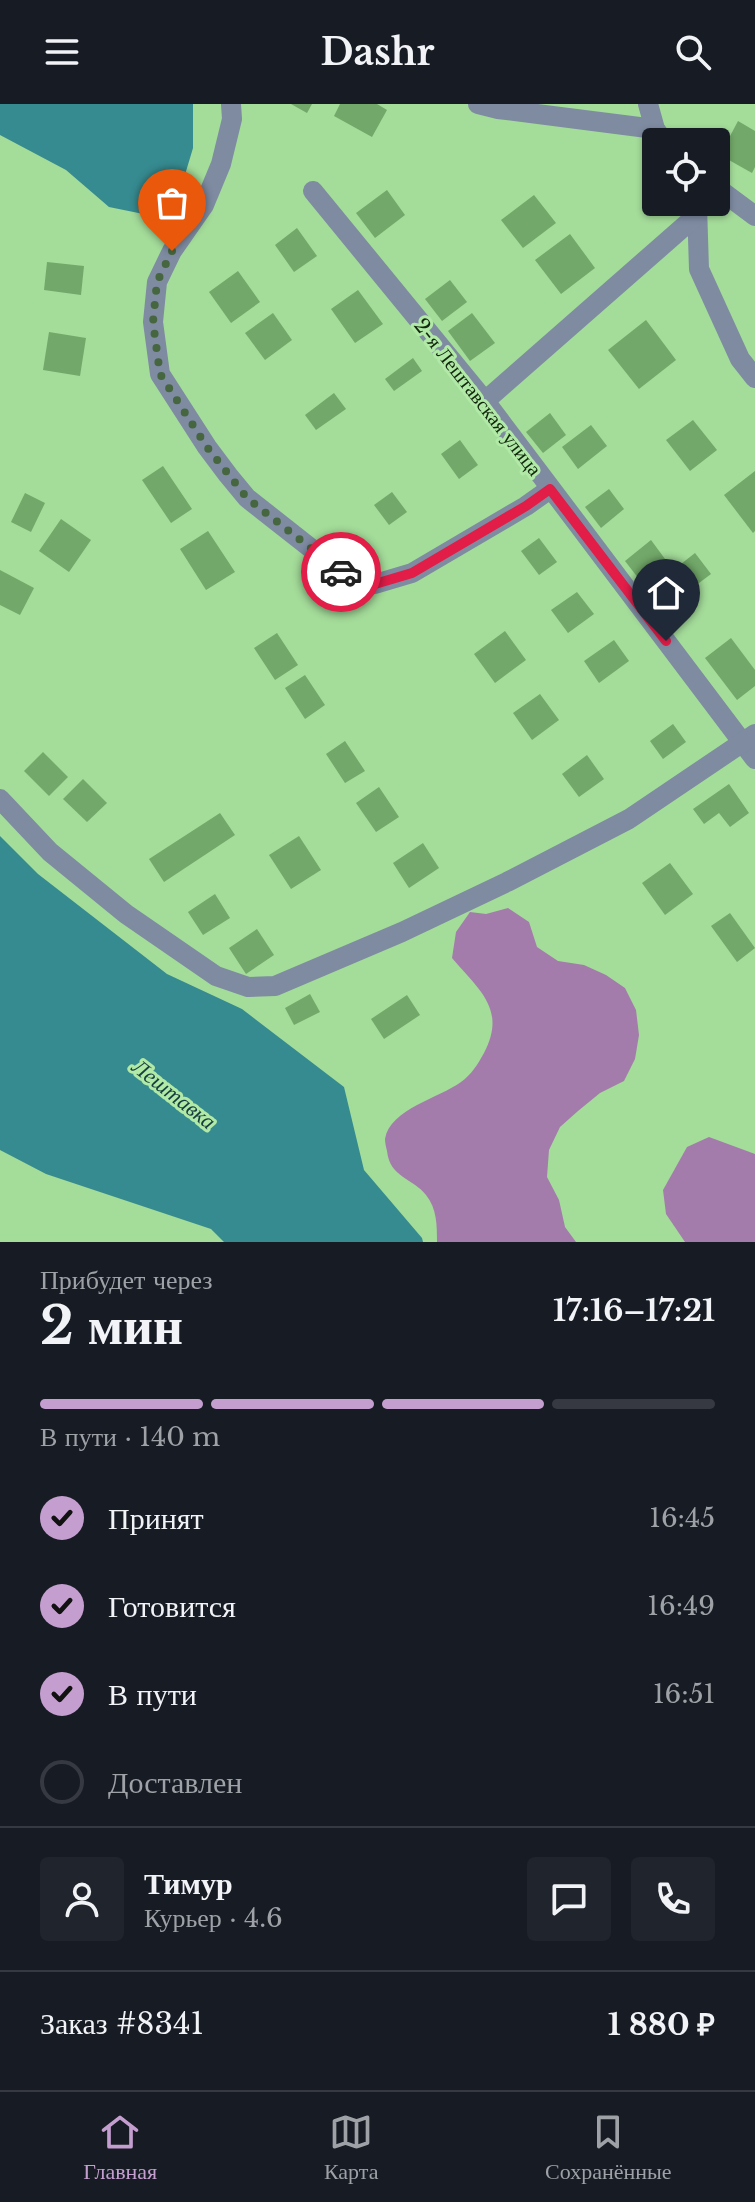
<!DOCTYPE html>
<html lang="ru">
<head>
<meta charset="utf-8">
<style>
	:root { --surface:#171b24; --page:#20242c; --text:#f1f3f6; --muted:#9ea1a6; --line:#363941; --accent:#c59ed0 }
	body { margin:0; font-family:"Libre Baskerville",serif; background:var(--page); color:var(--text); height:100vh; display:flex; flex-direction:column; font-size:30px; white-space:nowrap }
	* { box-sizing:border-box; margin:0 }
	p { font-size:26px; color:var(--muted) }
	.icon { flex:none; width:44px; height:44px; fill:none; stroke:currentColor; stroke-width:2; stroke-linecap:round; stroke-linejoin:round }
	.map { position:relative; height:1138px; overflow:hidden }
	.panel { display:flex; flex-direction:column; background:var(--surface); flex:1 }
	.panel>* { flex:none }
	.fabs { position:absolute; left:642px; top:24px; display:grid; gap:16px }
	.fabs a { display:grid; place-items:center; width:88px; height:88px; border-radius:8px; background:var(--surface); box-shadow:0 2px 6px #0004; font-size:40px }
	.pin { position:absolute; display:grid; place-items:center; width:68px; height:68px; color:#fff; margin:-82px -34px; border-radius:50% 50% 50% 0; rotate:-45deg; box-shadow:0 0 8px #0007 }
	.pin .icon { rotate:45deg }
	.courier { position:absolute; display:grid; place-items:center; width:80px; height:80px; margin:-40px; border:6px solid #e11d48; border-radius:50%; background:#fff; color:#222; box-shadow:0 2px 10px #0007 }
	.headline em { font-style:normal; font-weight:800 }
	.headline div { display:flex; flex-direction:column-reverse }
	.headline { display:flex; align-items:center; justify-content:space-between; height:136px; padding:0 40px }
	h1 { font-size:52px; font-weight:800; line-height:60px }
	.bar { display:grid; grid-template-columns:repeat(4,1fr); gap:12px 8px; align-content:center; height:96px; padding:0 40px }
	.bar i { height:10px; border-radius:6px; background:var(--line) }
	.bar .active { background:var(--accent) }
	.bar p { grid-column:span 4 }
	.line { display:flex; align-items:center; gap:20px; padding:0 40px; border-top:2px solid var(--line) }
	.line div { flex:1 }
	.round { display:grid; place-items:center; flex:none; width:84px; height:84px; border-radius:8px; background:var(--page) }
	ol { padding:0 40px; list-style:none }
	li { display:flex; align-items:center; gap:24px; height:88px }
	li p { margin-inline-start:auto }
	li .icon { padding:8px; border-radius:50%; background:var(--accent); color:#111; stroke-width:4 }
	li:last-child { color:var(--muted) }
	li i { width:44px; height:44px; border:4px solid var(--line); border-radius:50% }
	header { display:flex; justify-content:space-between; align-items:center; height:104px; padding:0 40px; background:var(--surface); font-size:36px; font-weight:800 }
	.tabs { display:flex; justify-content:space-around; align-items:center; height:112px; border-top:2px solid var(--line); background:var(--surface); font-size:22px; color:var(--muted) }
	.tabs a { display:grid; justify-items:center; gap:4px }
	.tabs .active { color:var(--accent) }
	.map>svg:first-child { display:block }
	.forest { fill:#a37cab }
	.water { fill:#368b90 }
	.building { fill:#72a869 }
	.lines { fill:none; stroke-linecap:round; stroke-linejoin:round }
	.minor { stroke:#7e8ba1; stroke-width:20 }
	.done { stroke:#45663f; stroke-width:8; stroke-dasharray:0 14.4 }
	.route { stroke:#e11d48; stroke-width:10 }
	.labels { text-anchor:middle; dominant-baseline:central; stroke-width:6; stroke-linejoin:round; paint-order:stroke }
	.street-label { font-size:20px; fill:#12270e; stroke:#b1e9a7 }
	.water-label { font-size:22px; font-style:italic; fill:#163e40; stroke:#b1e9a7 }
</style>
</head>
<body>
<header><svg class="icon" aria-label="menu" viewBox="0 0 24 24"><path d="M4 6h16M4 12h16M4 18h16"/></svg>Dashr<svg class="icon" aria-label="search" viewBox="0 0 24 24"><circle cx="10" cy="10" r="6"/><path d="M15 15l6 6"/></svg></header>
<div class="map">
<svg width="755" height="1138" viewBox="0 0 755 1138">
	<rect width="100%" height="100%" fill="#a4dc9a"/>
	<g class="forest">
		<path d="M508,804L529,818L537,843L558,857L584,861L606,871L625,884L636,906L639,931L635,955L624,977L600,989L578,1007L560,1023L549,1046L547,1073L559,1096L565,1123L576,1138H437C437,1121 437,1105 426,1091C413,1074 390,1074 387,1047C386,1043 385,1039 385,1035C390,1005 439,994 461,978C471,971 478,960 484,949C507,905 479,886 452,854L456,828L470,808L486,810Z"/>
		<path d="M709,1033L755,1050V1138H685L666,1110L663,1086L687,1043Z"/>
	</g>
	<g class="water">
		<path d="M0,0H193V44L181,84L158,113L109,103L66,66L0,31Z"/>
		<path d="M0,732L38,770L167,870L242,905L344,983L364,1066L422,1134L423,1138H224L211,1125L46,1070L0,1046Z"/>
	</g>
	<g class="building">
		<path d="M291,0H312L307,9Z"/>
		<path d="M340,0H377L387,6L372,33L334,12Z"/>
		<path d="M738,17L755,27V63L752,69L720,51Z"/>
		<path d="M387,86L405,111L375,134L356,109Z"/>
		<path d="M534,91L556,119L523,144L501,116Z"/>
		<path d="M297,124L317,152L294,168L275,141Z"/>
		<path d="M570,130L595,164L561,190L535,156Z"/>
		<path d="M47,158L84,162L81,191L44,186Z"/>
		<path d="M238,167L260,198L231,219L209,188Z"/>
		<path d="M450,176L467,198L442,217L425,195Z"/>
		<path d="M358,186L383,220L355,239L331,205Z"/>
		<path d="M273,209L292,236L265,256L245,229Z"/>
		<path d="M472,209L495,239L470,257L448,227Z"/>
		<path d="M646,216L676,256L639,285L608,246Z"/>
		<path d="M49,228L86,234L80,272L43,266Z"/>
		<path d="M413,254L422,267L394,287L385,275Z"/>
		<path d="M334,289L346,305L316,326L305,311Z"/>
		<path d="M550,309L566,331L543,349L526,328Z"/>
		<path d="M693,316L717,346L690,367L666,336Z"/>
		<path d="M591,321L607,342L578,365L562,343Z"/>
		<path d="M460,336L478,361L459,375L441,350Z"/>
		<path d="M163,362L192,405L171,419L142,376Z"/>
		<path d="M755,367V427L753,429L724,391Z"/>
		<path d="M609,385L624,405L601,424L585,403Z"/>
		<path d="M392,388L407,408L389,421L374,401Z"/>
		<path d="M25,389L45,399L31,428L11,418Z"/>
		<path d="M61,415L91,436L69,468L39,447Z"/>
		<path d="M208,427L235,468L206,486L180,445Z"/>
		<path d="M539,434L557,458L539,471L521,447Z"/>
		<path d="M651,436L668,459L642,479L625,457Z"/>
		<path d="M695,449L711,470L683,491L667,471Z"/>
		<path d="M0,466L34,484L20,511L0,501Z"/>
		<path d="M577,488L594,510L568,529L551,506Z"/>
		<path d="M505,527L526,556L495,579L474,550Z"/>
		<path d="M277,529L298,561L275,576L254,544Z"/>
		<path d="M731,534L755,566V582L737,596L705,554Z"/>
		<path d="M614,536L629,557L599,579L584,557Z"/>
		<path d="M305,571L325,601L305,615L285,584Z"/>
		<path d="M540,590L559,616L532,636L513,609Z"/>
		<path d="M673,620L686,638L663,655L650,637Z"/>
		<path d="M345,637L365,667L345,679L326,650Z"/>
		<path d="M43,648L68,673L49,692L24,667Z"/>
		<path d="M587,651L604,675L579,693L562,670Z"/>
		<path d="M83,675L107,699L87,718L63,695Z"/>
		<path d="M729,680L749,709L730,723L719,709L704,720L693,705Z"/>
		<path d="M379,683L399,713L376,728L356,699Z"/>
		<path d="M220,709L235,731L164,778L149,755Z"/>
		<path d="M299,732L321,766L291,785L269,751Z"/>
		<path d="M423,739L439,764L409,784L393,759Z"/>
		<path d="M670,759L693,790L665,811L642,779Z"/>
		<path d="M215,790L230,814L203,831L188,808Z"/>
		<path d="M730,809L755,844L737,858L711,822Z"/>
		<path d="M257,825L274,851L246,870L229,844Z"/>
		<path d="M310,890L320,908L294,921L285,904Z"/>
		<path d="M407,891L420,911L384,935L371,915Z"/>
	</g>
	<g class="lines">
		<g class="minor">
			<path d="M231,0L232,15L221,60L204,101L172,147L157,178L153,218L160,270L207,343L228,371L247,394L336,464L355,476L375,480L412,469L526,402L550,385"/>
			<path d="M478,0L498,5L655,25"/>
			<path d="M648,0L655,25L664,38"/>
			<path d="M716,83L755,112"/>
			<path d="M313,87L485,297L755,655"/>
			<path d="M697,102L699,165L740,255L755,274"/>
			<path d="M485,297L697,111"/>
			<path d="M0,695L50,748L126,810L216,872L248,883L275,882L402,828L507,778L629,715L755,630"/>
		</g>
	</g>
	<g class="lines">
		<path class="done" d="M172,147L157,178L153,218L160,270L207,343L247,394L341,468"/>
		<path class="route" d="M341,468L355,476L375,480L412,469L526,402L550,385L666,537"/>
	</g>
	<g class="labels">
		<g class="street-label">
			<text transform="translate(478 293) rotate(52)">2-я Лештавская улица</text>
		</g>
		<g class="water-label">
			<text transform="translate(174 990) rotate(38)">Лештавка</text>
		</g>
	</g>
</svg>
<div class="fabs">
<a><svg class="icon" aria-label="locate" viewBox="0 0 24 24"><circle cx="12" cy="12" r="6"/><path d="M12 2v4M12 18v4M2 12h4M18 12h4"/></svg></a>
</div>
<div class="pin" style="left:172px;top:147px;background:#ea580c"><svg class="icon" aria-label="bag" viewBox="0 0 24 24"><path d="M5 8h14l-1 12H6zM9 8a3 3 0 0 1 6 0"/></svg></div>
<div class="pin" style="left:666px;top:537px;background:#1f2937"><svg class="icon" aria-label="home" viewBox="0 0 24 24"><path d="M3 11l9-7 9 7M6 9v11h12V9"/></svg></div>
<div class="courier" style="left:341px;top:468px"><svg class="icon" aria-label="car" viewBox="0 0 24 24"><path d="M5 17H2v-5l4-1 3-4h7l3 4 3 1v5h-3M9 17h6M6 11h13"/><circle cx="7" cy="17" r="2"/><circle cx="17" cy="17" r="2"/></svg></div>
</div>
<section class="panel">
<div class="headline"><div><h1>2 мин</h1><p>Прибудет через</p></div><em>17:16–17:21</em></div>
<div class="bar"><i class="active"></i><i class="active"></i><i class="active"></i><i></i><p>В пути · 140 m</p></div>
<ol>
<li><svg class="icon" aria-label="check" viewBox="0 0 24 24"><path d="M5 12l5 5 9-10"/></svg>Принят<p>16:45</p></li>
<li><svg class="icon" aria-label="check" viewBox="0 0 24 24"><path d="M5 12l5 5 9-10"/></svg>Готовится<p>16:49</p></li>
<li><svg class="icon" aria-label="check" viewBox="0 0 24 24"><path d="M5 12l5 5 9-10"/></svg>В пути<p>16:51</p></li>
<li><i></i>Доставлен</li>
</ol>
<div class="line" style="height:144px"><a class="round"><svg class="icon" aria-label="person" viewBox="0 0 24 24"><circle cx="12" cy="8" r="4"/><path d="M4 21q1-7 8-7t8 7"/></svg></a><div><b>Тимур</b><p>Курьер · 4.6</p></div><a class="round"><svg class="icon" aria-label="chat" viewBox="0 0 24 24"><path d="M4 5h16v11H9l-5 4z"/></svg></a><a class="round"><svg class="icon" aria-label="phone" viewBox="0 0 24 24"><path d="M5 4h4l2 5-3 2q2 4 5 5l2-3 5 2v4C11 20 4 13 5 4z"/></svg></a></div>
<div class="line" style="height:104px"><div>Заказ #8341</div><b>1 880 ₽</b></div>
</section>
<nav class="tabs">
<a class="active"><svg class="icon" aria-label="home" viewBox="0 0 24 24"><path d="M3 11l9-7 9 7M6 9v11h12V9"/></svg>Главная</a>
<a><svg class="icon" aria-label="map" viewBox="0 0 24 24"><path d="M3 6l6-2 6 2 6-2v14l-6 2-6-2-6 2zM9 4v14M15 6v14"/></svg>Карта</a>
<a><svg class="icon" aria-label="saved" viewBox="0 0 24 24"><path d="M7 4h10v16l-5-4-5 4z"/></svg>Сохранённые</a>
</nav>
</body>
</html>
